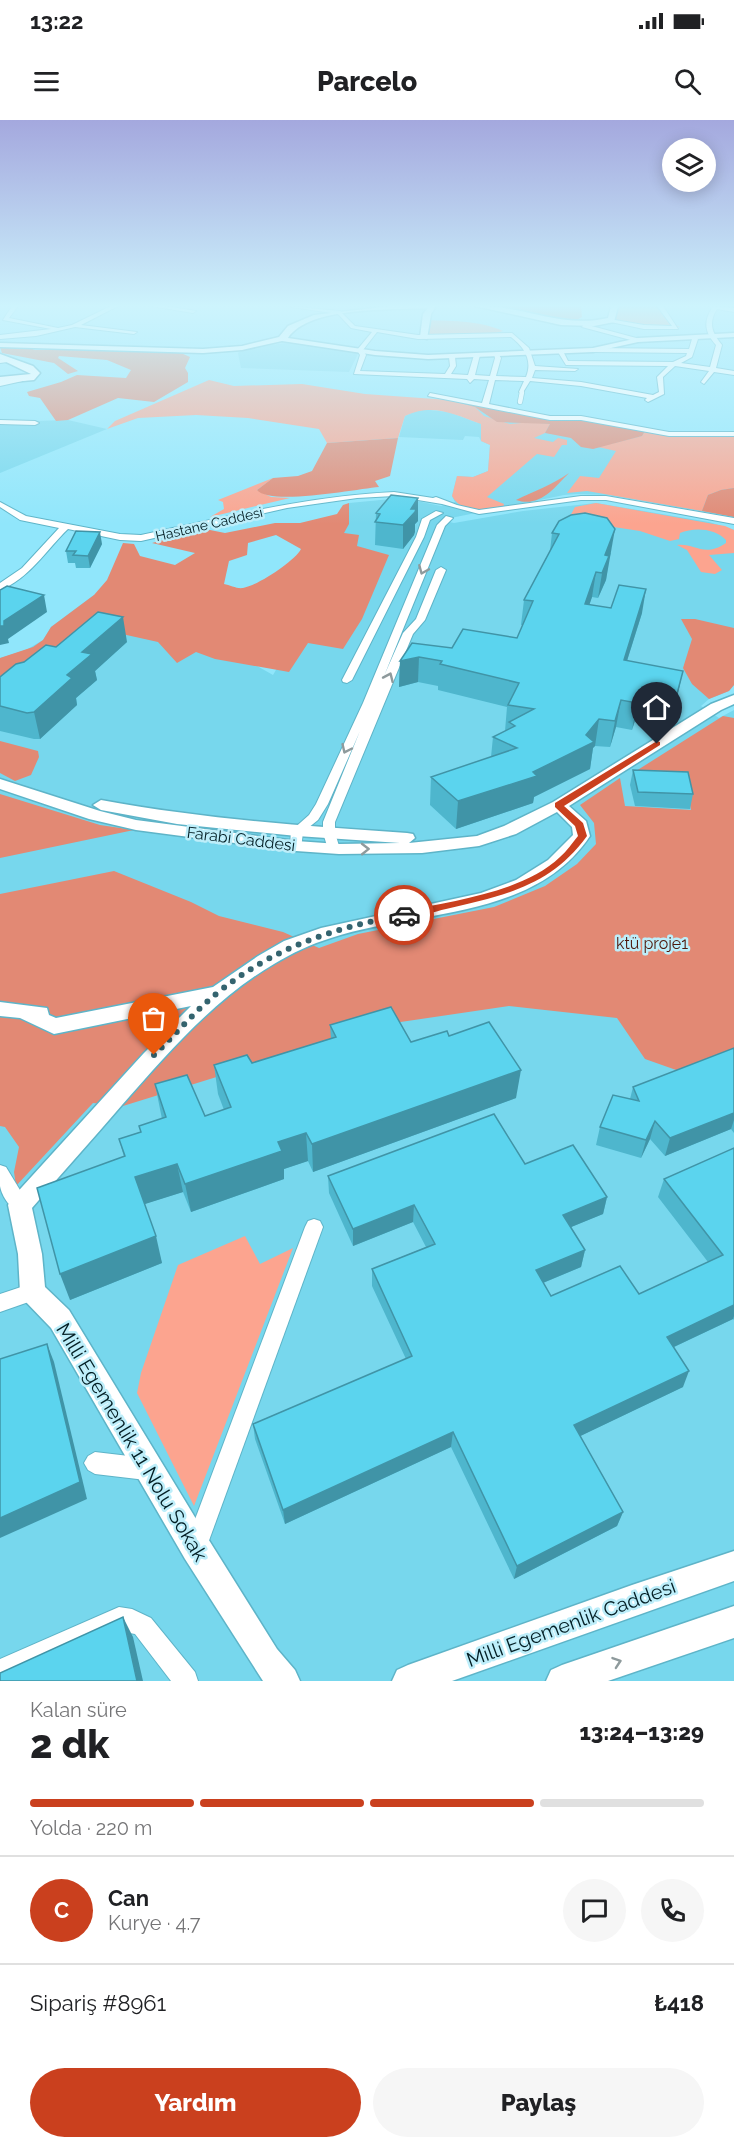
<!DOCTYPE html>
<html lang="tr">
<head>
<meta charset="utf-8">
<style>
	:root { --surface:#fff; --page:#f6f6f6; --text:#202124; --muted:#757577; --line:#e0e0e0; --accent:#ca401e }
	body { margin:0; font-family:Raleway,sans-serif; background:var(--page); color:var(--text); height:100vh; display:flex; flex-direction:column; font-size:22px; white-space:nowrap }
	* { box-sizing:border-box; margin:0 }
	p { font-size:20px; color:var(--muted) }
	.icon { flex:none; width:33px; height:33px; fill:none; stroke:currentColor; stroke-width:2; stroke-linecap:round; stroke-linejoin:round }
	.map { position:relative; height:1561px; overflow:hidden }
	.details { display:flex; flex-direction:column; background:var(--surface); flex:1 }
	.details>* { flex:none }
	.fabs { position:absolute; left:662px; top:18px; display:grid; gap:12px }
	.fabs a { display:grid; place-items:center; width:54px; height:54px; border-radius:50%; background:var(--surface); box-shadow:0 3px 15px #0003; font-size:30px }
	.pin { position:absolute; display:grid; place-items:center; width:51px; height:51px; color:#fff; margin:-62px -26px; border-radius:50% 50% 50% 0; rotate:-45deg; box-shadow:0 0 6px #0007 }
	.pin .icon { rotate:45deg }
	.courier { position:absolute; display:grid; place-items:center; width:60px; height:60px; margin:-30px; border:4px solid #ca401e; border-radius:50%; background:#fff; color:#222; box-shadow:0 2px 8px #0007 }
	.summary em { font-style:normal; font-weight:800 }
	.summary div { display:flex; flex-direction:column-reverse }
	.summary { display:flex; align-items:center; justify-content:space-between; height:102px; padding:0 30px }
	h1 { font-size:39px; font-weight:800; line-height:45px }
	.bar { display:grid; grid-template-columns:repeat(4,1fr); gap:9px 6px; align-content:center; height:72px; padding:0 30px }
	.bar i { height:8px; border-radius:4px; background:var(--line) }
	.bar .selected { background:var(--accent) }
	.bar p { grid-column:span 4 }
	.line { display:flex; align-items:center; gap:15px; padding:0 30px; border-top:2px solid var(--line) }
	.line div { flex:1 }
	.round { display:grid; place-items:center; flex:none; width:63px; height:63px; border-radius:32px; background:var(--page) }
	.primary-button { display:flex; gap:12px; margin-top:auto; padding:12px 30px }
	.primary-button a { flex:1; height:69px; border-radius:36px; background:var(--accent); color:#fff; font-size:24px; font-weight:800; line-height:69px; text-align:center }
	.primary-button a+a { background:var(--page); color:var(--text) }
	.status { display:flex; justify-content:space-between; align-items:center; height:42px; padding:0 30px; background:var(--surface); direction:ltr }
	.status svg { height:16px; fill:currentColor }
	header { display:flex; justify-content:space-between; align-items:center; height:78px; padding:0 30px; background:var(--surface); font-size:27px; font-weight:800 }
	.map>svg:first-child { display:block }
	.built { fill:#77d7ed }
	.green { fill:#fca48f }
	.forest { fill:#e28974; fill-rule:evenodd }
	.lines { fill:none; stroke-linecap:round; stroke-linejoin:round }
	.pedestrian-casing { stroke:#5eb4c8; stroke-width:6 }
	.minor-casing { stroke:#5eb4c8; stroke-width:2 }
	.tertiary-casing { stroke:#5eb4c8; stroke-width:3 }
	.pedestrian { stroke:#fff; stroke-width:4.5 }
	.minor { fill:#fff; fill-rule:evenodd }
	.tertiary { fill:#fff; fill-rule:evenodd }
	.wall { fill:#4eb6cd }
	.shaded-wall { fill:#4094a7 }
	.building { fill:#5bd4ee; stroke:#4094a7; stroke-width:1.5 }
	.oneway { stroke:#8e9a9c }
	.route { fill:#ca401e }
	.done { stroke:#34646f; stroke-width:6; stroke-dasharray:0 10.8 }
	.labels { text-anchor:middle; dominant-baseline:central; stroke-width:5; stroke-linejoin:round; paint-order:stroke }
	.far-street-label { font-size:14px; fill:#031e24; stroke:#bdeefa }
	.street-label { font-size:16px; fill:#031e24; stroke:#bdeefa }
	.park-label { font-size:16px; fill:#4e170b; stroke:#bdeefa }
	.near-street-label { font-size:20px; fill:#031e24; stroke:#bdeefa }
</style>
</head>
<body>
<div class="status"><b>13:22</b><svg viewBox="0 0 49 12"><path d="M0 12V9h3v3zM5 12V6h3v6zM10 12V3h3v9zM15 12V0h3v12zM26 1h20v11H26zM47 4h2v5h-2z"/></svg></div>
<header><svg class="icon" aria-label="menu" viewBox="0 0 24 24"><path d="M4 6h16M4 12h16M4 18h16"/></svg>Parcelo<svg class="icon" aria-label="search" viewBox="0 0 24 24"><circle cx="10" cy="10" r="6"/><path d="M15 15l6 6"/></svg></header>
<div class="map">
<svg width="734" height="1561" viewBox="0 0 734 1561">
	<rect width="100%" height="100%" fill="#90e6fb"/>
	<g class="built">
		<path d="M285,223L345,230L359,232L349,252L241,248L238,233L243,229Z"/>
		<path d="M449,280L521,293L580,299L667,315L734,316V397L608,375L577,374L564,375L441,400L454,403L523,391L596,383L709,402L734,410V565L729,571L709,579L701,586L719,598L734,590V1561H0V538L26,530L43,520L51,507L94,475L191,509L273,555L337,444L340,412L346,403L349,383L402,378L441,386L455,382L452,376L457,356L473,357L488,351L490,325L481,321L479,317L465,316L463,320L399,317L405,296L420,289L449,292L478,303Z"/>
		<path d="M68,300L107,309L0,353V302Z"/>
	</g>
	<g class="green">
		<path d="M617,186H660L671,197L670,202L680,207L661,209L613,202Z"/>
		<path d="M422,200C449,201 479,200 503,211L492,214L423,216L421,209Z"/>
		<path d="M209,260L234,266L302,264L365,274L449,280L475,287L484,296L510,304L532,302L550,304L545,313L534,318L553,322L558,318L567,320V325H562L554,337L537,334L487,377L504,384L503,388C487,390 461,394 452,376L457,356L473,357L488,351L490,325L481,321V304C453,294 433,283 405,296L398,318L327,323L319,309L248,298L196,295L138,298L107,309L115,301Z"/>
		<path d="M645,311L698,317L734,316V368L721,370L708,375L702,391L587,371L567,373L580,356L599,358L616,331L598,327L642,316Z"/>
		<path d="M273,358L257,370L271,377L290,378L210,397L224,389L223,382L218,380Z"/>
		<path d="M596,383L725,406L734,410V433L709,435L722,450L715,454L701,452L687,430L677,425C695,423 704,438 726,423V420C715,408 694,407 680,413L679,419L670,421L640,411L568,400L575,387Z"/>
		<path d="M245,1116L260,1144L293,1128L194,1386L137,1273L141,1253L178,1145Z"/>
	</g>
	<g class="forest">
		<path d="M498,186H576L581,187L582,197L573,202L550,199Z"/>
		<path d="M0,227H27L35,230L107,229L181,233L190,237L185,248L188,253V262L154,282L118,278L68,300L56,301L40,278L29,276L27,272L61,262L77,255L126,258L131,250L107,240L59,236L58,238L78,251L68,254L54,243L2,233Z"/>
		<path d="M449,280C514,292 580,299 645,311L642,316L593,329L581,327L571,318L545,313L550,304L497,302L475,287Z"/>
		<path d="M398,318L390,356L375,361L379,367C356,369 270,386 257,370L273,358L298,356L312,351L327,323Z"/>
		<path d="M569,353C554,368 540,388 516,380C534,371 552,365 569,353Z"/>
		<path d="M734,368V397L702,391L708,375L721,370Z"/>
		<path d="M349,383V404L344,413L359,415L357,426L389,435L362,499L343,529L308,523L289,552L215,539L196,532L177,543L158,522L113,512L0,573V538L33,527L43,520L51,507L94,475L107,460L123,423L134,424L140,436L175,445L195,433L152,423L205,409L225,413L275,403H300L337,394L343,385ZM276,415L301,429C295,441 257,466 243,468C237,469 230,465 224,464L229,441L247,435L248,423Z"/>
		<path d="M681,499H695L734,508V565L729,571L709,579L692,564L683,548L692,519Z"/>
		<path d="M723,596L734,598V932L679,951L645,939L617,898L509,886L387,904L123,986L93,983L16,1066L14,1052L19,1027L5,1007L0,1006V774L114,751L191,782L219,796L283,812L319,828L358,814L494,787L545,766L577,744L596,724L594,703L580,685L620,658L625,686L691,690L686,666L636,651Z"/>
		<path d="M0,621L38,631L39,637L31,655L15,661L0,653Z"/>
		<path d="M0,674L100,705L134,710L0,738Z"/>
	</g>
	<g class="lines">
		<g class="pedestrian-casing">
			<path id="pedestrian" d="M520,282L522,272"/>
		</g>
		<g class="minor-casing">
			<g id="minor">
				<path d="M12,186H18L9,198L58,208L72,205L111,186H118L81,205L137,212L134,214L75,207L36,216L0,219V215L51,209L3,200Z"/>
				<path d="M151,186H165L196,191L193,193Z"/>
				<path d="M286,186L340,191L355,206L418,215L512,213L529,228L535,246L578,249L575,251L535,250L532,258L581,262L653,275L659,272L657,257L668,246L566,245L558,232L563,231L568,241L673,242L686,236L687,233L593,232L590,230L593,228L689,229L692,219L695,217L698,219L692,237L681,243L710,247L716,225C705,213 703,202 712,188L709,186L734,188V192L717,189C708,203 712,213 722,225L716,248L734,251V255L714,252L704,264L701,262L709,251L675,246L663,257L664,274L648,282L645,280L647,278L581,266L530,261L522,274L519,272L524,261L495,260L489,284L550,296H581L669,312H734V316H669L581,300H550L428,276L430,273L482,283L489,260L474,259L470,263L467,259L354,254L360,235L357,230L372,212L351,208L338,194ZM377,212L418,219L511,217C524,227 533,240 526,257L496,256L501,238L497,232L494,234L495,238L490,256L475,255L480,235L477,233L474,235L468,255L451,254L456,246L455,237L452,235L449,237L450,246L445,254L360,251L366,235L363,230Z"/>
				<path d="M657,186H663L678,209H644L606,201L609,199L644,205L672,206Z"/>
				<path d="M584,204L640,219L641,220L638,222L582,207Z"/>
				<path d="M0,239L15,241L0,243Z"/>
				<path d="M34,255L36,258L0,266V262Z"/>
				<path d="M0,300L35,301L39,303L35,305L0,304Z"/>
				<path d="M394,372L433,378L436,377L457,385L479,390L581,376H606L734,398V404L606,380H581L479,394L442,384L394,376L357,378L287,388L141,421L120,420L68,409C47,429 28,460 0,470V463L22,448L59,408L20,400L0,387V382L26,396L120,414L141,415C225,397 308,376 394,372Z"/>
				<path d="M436,391L443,393L430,400L424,417L352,560L347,563L343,562L342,560L416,417L422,399Z"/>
				<path d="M446,396L453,398L445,406L384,556L403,513L416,499L436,450L441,447L446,450L425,500L413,514L335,702V713L340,729L334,733L328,729L323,713V702L360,611L328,684L318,700L303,712L301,729H291L290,726L291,711L309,695L316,684L363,583L437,405Z"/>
				<path d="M0,1045L6,1047L26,1080L29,1085L26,1090C14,1095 2,1078 0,1066C0,1059 0,1051 0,1045Z"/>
				<path d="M314,1099L320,1101L323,1107L207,1426L204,1434L196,1437L188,1434L185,1426L305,1107L308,1101Z"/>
				<path d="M33,1163L40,1166L42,1172L40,1178L0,1192V1174Z"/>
				<path d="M95,1332L146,1338L153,1342L157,1349L153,1356L146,1360L95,1354L88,1350L84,1343L88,1336Z"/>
				<path d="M119,1487L132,1489L151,1498L195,1552L198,1561H171L135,1514L119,1511L8,1559L0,1561V1539Z"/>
			</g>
		</g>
		<g class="tertiary-casing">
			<g id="tertiary">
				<path d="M391,186H436L431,194L427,219L420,217L423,194L428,188C392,190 309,186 288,218L375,231L428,235L593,228L638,218L734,213V217L638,222L593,232L428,239L375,235L282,221L242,230L203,233L0,227V223L203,229L242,226L279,217L288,206L314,195Z"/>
				<path d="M475,186C521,184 559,209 608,198L611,186H618L614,202L594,206L561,205Z"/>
				<path d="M0,234L33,246L40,253L34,260L0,263V257L31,254L0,239Z"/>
				<path d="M734,575V584L721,590L569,686L586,701L590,716C534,800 417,790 331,818C311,824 292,833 274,844C214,879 167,934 122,985C92,1020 62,1053 32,1088L42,1134L45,1167L69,1190L207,1417L277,1529L295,1550L300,1561H263L185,1439L51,1208L24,1180L20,1172L18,1134L8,1085L12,1078L144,933L191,886L54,914L20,898L0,896V882L47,888L49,895L56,898L213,867L258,836L284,821L321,808L481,773L516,760L548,740L573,715L572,707L557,692L516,714L479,726L422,733L339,734L296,731L136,710L89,699L0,669V659L100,691L136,700L296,721L339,724L400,723L297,716L177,704L101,690L93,685L101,680C204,699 303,706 407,713L413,714L415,718L409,723L477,716L504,706L553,682L711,584Z"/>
				<path d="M734,1431V1461L452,1561H392L397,1550L408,1545L632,1465Z"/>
				<path d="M734,1486V1518L608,1561H546L551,1550L562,1545Z"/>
			</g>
		</g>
		<use href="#pedestrian" class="pedestrian"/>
		<use href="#minor" class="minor"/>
		<use href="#tertiary" class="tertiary"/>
	</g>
	<g class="wall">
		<path d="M376,393L418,401L415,404L414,415L403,429L375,425Z"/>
		<path d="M559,401L611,433L609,439L606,460L598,478L592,477L589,485L642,493L627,541L683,551L671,600L637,594L632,610L616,607L610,627L595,626L593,628L590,649L534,677L533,683L456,709L430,685L431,657L491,637L493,617L505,611L507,587L438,570V566L418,562L399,567L400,541L452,528L517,518L523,505H521L524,480L550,431L552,413Z"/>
		<path d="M102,424L90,448H76L75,443H68L66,431Z"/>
		<path d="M127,522L95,551L97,560L76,578L77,585L40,619H34L0,611V557L24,542L56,527Z"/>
		<path d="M633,650L693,674L690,689L635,686L630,665Z"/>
		<path d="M330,905L411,922L449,916L516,978L313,1052L308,1041L284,1049V1059L191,1092L183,1072L144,1084L162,1143L70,1180L124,1037L119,1019L140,1012L162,999L155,964L205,996L224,990L218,974L214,945L252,943L331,919Z"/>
		<path d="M734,928V1013L731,1009L665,1036L650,1019L641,1038L596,1025L600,1007L630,979L633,967Z"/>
		<path d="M734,1028V1200L733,1199L674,1227L683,1267L580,1316L623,1392L617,1406L514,1459L451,1327L285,1404L255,1319L253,1304L406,1239L372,1166V1149L426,1127L413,1102L353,1126L329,1073L328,1056L525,1044L607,1077L603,1094L571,1107L585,1130L581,1147L543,1163L551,1176L639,1174L708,1142L658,1077L664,1059Z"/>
	</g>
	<g class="shaded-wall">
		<path d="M418,378V401L415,404V412L414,415L403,429V405L411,389Z"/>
		<path d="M615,409L606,460L598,478L605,435Z"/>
		<path d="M100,412L102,424L90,448L88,436Z"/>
		<path d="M596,452L592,477L581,509L585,484Z"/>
		<path d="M646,469L642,493L619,566L624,540Z"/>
		<path d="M44,475L47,492L8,519L9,523L0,525V506L4,501Z"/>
		<path d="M123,497L127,522L95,551L97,560L76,578L77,585L40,619L34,592L67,555L82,532Z"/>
		<path d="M419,537L418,562L399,567L400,541Z"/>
		<path d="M683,551L677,577L671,600L677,574Z"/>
		<path d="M642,567L637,594L632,610L637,583Z"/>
		<path d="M621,580L616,607L610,627L615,601Z"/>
		<path d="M599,599L595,626L593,628L590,649L534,677L533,683L456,709L458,681L533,652L586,615Z"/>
		<path d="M521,950L516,978L313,1052L312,1024Z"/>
		<path d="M734,993V1000L731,1009L665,1036L670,1018Z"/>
		<path d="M655,1001L650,1019L641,1038L646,1020Z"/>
		<path d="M306,1013L308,1041L284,1049V1059L191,1092L185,1064L278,1022Z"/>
		<path d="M177,1044L183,1072L142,1085L135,1057Z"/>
		<path d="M607,1077L603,1094L559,1112L563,1095Z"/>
		<path d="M414,1085L413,1102L353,1126V1109Z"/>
		<path d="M156,1116L162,1143L70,1180L60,1154Z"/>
		<path d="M585,1130L581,1147L533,1167L536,1150Z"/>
		<path d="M734,1185V1196L733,1199L661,1233L667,1217Z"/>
		<path d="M47,1224L54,1242L87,1379L0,1418V1398Z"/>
		<path d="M689,1251L683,1267L570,1321L574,1305Z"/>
		<path d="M453,1312L451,1327L285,1404L283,1390Z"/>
		<path d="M623,1392L617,1406L514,1459L517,1446Z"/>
		<path d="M123,1497L133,1517L143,1561H137Z"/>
	</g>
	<g class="building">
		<path d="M391,375L418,378L411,389H416L415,392L403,405L375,402L380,394L376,393Z"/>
		<path d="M585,393L607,398L615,409L605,435L609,436L602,453L596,452L585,484L611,488L619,465L646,469L624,540L683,551L677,574L642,567L637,583L621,580L615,601L599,599L586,615L594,622L533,652L537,656L458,681L431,657L517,628L493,617L515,606L509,602L534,589L508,585L519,563L440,544L442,541L419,537L400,541L412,523L452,528L463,509L517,518L533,481L524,480L559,414L552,413L559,401L571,395Z"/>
		<path d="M76,411L100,412L88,436L73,435L76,431H66Z"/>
		<path d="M7,466L44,475L4,501V506H0V470Z"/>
		<path d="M98,492L123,497L82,532L92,534L67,555L72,558L34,592L27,593L0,586V557L16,544L24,542L46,525L56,527Z"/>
		<path d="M633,650L688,652L693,674L638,672Z"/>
		<path d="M391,887L411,922L447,911L449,916L489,902L521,950L312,1024L306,1013L278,1022L282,1031L185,1064L177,1044L135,1057L156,1116L60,1154L37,1068L125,1036L119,1019L141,1012L139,1006L166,997L155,964L187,955L205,996L231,987L214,945L247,935L252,943L336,917L330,905Z"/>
		<path d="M734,928V993L670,1018L655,1001L646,1020L600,1007L613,975L639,981L633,967Z"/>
		<path d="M494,994L525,1044L573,1025L607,1077L563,1095L585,1130L536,1150L551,1176L620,1146L639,1174L723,1135L664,1059L734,1028V1185L667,1217L689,1251L574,1305L623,1392L517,1446L453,1312L283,1390L253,1304L412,1236L372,1149L435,1124L414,1085L353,1109L328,1056Z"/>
		<path d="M47,1224L80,1362L0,1398V1239Z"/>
		<path d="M123,1497L137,1561H0V1553Z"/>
	</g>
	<defs><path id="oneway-chevron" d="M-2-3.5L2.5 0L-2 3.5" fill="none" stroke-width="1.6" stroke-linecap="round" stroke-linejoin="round" transform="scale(1.5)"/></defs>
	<g class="oneway">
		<use href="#oneway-chevron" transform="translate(423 450) rotate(113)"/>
		<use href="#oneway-chevron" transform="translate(389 557) rotate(-66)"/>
		<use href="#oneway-chevron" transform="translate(346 629) rotate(115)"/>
		<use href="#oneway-chevron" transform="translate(365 729) rotate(-1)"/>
		<use href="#oneway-chevron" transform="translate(617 1542) rotate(-19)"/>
	</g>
	<linearGradient id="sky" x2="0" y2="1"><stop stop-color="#a4a8de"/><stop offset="0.46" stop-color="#cdf4fd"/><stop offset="1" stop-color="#cdf4fd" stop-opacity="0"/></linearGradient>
	<rect width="734" height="404" fill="url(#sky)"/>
	<path class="route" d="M657,621L660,622V625L564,686L583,703L587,716C550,767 504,775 446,789C433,792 414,799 401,797V792L404,791C452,781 524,772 560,737C567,731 572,723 578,716L575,706L555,687V683Z"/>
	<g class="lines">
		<path class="done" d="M154,935C175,915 194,892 216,874C274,827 333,808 404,795"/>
	</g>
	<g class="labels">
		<g class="far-street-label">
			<text transform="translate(209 404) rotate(-13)">Hastane Caddesi</text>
		</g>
		<g class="street-label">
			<text transform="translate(241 719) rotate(7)">Farabi Caddesi</text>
		</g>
		<g class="park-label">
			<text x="652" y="823">ktü proje1</text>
		</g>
		<g class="near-street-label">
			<text transform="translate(132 1322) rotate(59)">Milli Egemenlik 11 Nolu Sokak</text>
			<text transform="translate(571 1503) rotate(-20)">Milli Egemenlik Caddesi</text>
		</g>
	</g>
</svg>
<div class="fabs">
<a><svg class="icon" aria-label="layers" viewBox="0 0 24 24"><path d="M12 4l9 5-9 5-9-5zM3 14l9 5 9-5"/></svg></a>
</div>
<div class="pin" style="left:154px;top:935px;background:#ea580c"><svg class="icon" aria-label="bag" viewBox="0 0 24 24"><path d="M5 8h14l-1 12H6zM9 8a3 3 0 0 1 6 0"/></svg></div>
<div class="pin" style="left:657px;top:624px;background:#1f2937"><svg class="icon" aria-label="home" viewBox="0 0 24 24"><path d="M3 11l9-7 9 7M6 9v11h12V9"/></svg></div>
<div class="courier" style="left:404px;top:795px"><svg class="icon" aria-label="car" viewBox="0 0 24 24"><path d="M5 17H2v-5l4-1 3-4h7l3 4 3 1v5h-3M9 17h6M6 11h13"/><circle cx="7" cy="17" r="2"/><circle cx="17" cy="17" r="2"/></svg></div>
</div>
<section class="details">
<div class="summary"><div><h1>2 dk</h1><p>Kalan süre</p></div><em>13:24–13:29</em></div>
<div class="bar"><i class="selected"></i><i class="selected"></i><i class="selected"></i><i></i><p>Yolda · 220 m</p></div>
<div class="line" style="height:108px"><b class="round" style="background:var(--accent);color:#fff">C</b><div><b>Can</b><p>Kurye · 4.7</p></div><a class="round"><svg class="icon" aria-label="chat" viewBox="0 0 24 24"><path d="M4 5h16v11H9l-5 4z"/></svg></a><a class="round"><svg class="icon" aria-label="phone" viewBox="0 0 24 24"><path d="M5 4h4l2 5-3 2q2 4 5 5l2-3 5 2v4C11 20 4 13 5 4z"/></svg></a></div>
<div class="line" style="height:78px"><div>Sipariş #8961</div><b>₺418</b></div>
<div class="primary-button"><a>Yardım</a><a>Paylaş</a></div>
</section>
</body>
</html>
